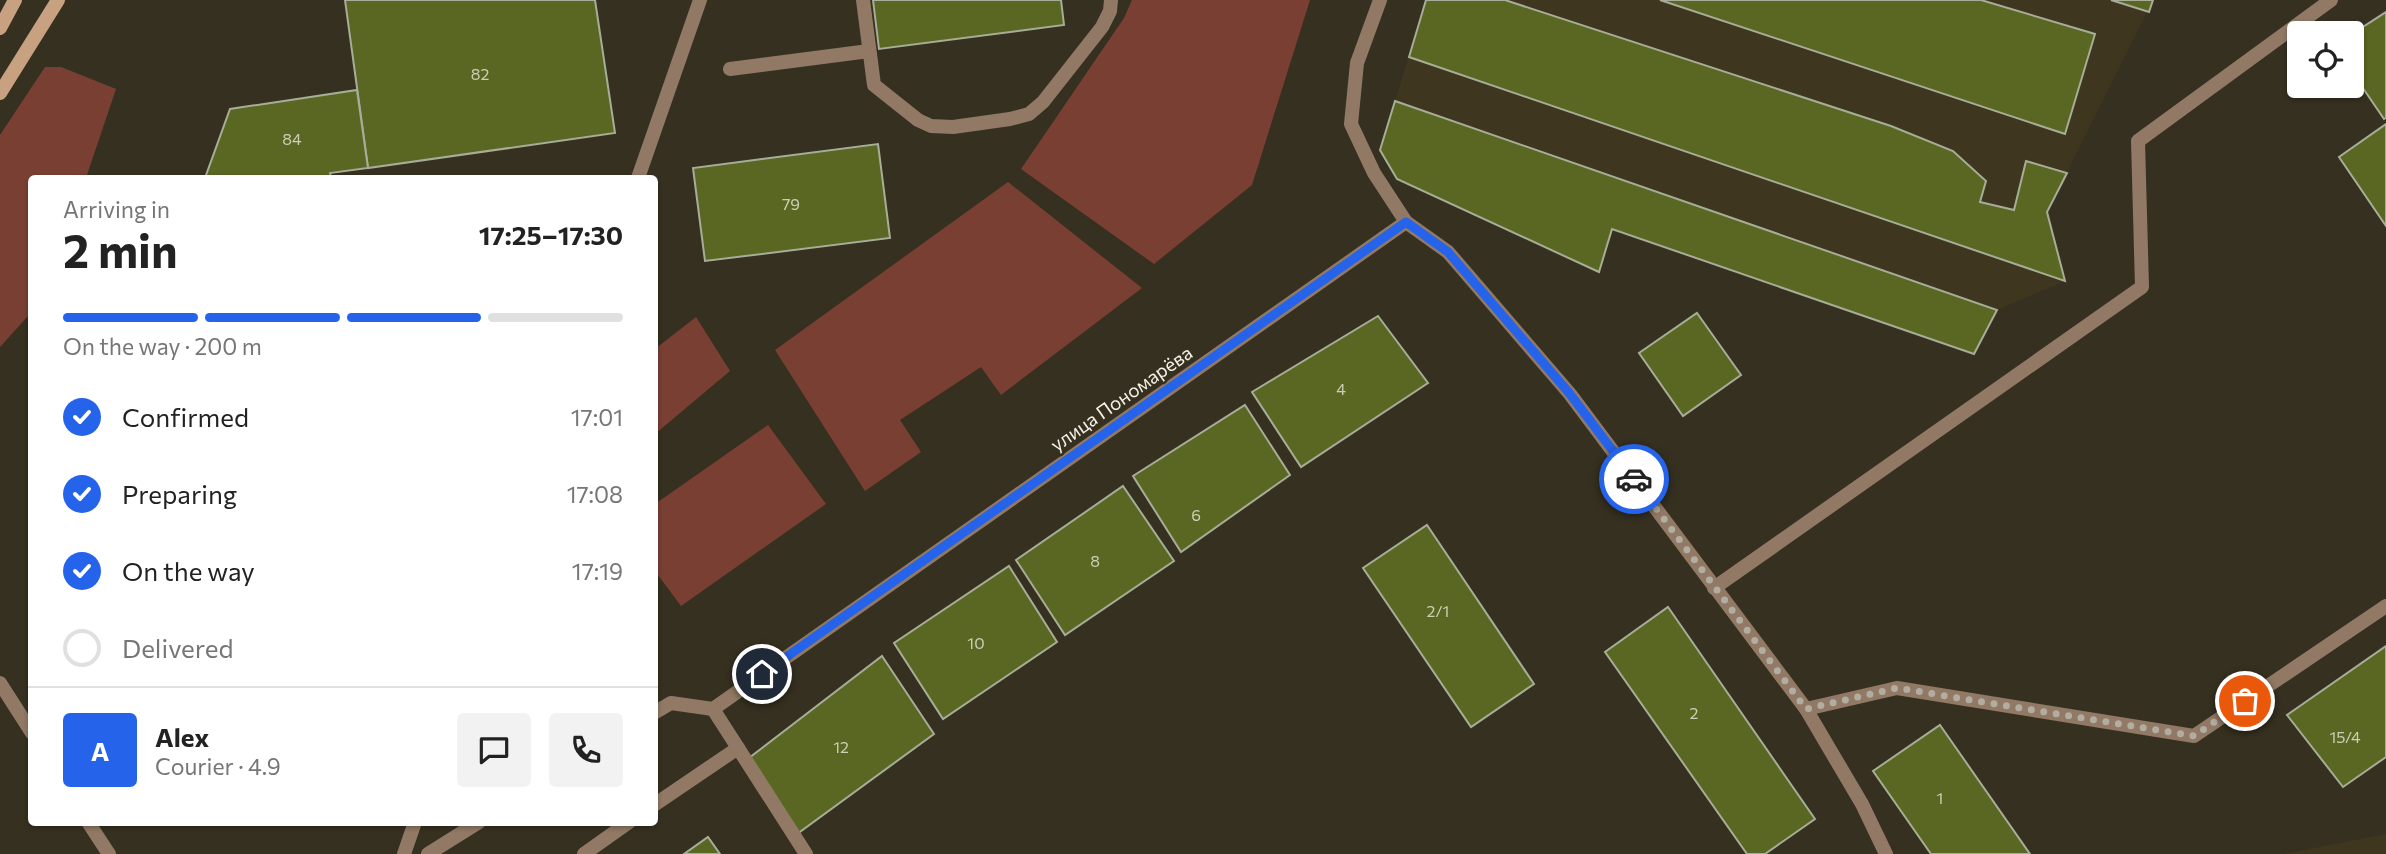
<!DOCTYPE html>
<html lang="en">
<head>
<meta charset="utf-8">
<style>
	:root { --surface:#fff; --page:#f2f2f2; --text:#222; --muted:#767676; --line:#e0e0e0; --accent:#2563eb }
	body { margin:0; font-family:Commissioner,sans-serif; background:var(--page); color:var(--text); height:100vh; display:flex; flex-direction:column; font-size:26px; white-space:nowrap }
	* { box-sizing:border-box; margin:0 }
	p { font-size:23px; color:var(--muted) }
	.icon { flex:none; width:38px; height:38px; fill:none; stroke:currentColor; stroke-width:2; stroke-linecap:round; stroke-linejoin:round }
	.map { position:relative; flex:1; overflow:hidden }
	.panel { position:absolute; left:28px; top:175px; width:630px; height:651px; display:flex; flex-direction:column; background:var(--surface); border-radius:7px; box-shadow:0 2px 5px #0004 }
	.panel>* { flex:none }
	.buttons { position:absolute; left:2287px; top:21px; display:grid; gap:14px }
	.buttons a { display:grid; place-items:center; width:77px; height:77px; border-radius:7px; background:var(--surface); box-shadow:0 2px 5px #0004; font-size:35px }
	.pin { position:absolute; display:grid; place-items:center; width:60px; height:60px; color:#fff; margin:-30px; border:4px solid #fff; border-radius:50%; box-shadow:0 2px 7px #0007 }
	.courier { position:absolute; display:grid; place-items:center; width:70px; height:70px; margin:-35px; border:5px solid #2563eb; border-radius:50%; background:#fff; color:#222; box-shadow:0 2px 9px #0007 }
	.headline em { font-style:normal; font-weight:700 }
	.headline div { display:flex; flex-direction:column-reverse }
	.headline { display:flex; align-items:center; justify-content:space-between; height:119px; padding:0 35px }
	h1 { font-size:46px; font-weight:700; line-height:52px }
	.bar { display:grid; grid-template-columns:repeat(4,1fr); gap:10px 7px; align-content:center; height:84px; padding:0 35px }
	.bar i { height:9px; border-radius:5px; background:var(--line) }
	.bar .current { background:var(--accent) }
	.bar p { grid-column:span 4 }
	.line { display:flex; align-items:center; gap:18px; padding:0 35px; border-top:2px solid var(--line) }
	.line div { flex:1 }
	.round { display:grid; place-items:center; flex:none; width:74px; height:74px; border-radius:7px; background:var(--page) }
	ol { padding:0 35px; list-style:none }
	li { display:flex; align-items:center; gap:21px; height:77px }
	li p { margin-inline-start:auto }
	li .icon { padding:7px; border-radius:50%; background:var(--accent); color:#fff; stroke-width:4 }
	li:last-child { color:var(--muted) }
	li i { width:38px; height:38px; border:4px solid var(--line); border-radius:50% }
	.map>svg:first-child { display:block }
	.built { fill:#3e361f }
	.green { fill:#7a3f33 }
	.building { fill:#5a6722; stroke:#a7ad98; stroke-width:2 }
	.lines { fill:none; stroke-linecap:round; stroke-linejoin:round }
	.service { stroke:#917965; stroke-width:14 }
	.minor { stroke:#917965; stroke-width:14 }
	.secondary { stroke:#c8a180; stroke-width:14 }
	.done { stroke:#b2ada1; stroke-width:7; stroke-dasharray:0 12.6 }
	.route { stroke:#2563eb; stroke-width:9 }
	.labels { text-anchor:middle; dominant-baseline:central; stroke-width:5; stroke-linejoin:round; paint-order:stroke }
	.number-label { font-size:16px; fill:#ceceb6 }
	.street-label { font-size:19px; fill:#f5f1e7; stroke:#363020 }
</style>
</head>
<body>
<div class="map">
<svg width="2386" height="854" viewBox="0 0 2386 854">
	<rect width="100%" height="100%" fill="#363020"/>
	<g class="built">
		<path d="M1426,0H2153L2047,212L2065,281L1997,310L1974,354L1613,230L1599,272L1380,150Z"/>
		<path d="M2386,834V854H2284Z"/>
	</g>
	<g class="green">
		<path d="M1132,0H1310L1252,185L1154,264L1021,169L1124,18Z"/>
		<path d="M45,67H61L116,89L86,178H32L31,307L28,316L0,347V135Z"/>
		<path d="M1008,182L1142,288L1001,395L981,367L900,420L921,452L865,491L775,350Z"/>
		<path d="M696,317L730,371L655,434V349Z"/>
		<path d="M768,425L826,504L681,606L655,571V504Z"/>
	</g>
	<g class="building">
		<path d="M345,0H595L615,133L368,168Z"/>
		<path d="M873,0H1061L1064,25L879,49Z"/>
		<path d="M1426,0H1505L1891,126L1953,151L1986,181L1980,202L2014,210L2026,161L2067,173L2047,212L2065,281L1409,57Z"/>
		<path d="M1660,0H1981L2095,34L2065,134Z"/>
		<path d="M2111,0H2153L2149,12Z"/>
		<path d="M2386,12V118L2384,119L2352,72V34Z"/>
		<path d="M357,90L368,168L330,173L331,178H205L230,109Z"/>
		<path d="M1395,101L1997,310L1974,354L1612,229L1599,272L1397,179L1380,150Z"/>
		<path d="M2386,124V226L2339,157Z"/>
		<path d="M878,144L890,238L705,261L693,168Z"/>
		<path d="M1697,313L1741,375L1683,416L1639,353Z"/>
		<path d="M1378,316L1428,383L1301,467L1252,392Z"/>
		<path d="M1245,405L1290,475L1181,552L1133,476Z"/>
		<path d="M1123,486L1174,561L1065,635L1016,560Z"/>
		<path d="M1427,525L1534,684L1471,727L1363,568Z"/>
		<path d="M1009,566L1057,642L943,719L894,643Z"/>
		<path d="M1668,607L1815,819L1765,854H1747L1605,652Z"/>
		<path d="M2386,646V757L2343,787L2287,715Z"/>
		<path d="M882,656L934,734L797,834L749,758Z"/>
		<path d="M1940,725L2030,854H1931L1873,771Z"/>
		<path d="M708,837L720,854H684Z"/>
	</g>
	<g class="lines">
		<g class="service">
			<path d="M863,0L874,85L918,120L931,126L953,127L1010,119L1029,114L1043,102L1102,27L1110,11L1111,0"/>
			<path d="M730,69L869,51"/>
			<path d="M1714,588L2142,287L2138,141L2331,0"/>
			<path d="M713,709L806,854"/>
			<path d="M1806,709L1897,688L2194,736L2386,606"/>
			<path d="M654,805L738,748"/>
			<path d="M584,854L629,822"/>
		</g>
		<g class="minor">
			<path d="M1380,0L1357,63L1351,124L1374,173L1406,222L1448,252L1570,394L1806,709L1862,804L1886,854"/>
			<path d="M638,178L700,0"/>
			<path d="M0,683L32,733"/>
			<path d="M654,713L671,703L713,709L1406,222"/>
			<path d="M88,822L109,854"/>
			<path d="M404,854L415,822"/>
			<path d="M428,854L479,822"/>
		</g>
		<g class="secondary">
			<path d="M0,28L15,0"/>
			<path d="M0,93L58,0"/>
		</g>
	</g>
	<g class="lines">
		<path class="done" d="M1634,479L1806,709L1897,688L2194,736L2245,701"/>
		<path class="route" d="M762,674L1406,222L1448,252L1570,394L1634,479"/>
	</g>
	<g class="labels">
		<g class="number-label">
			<text x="480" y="73">82</text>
			<text x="292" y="138">84</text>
			<text x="791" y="203">79</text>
			<text x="1341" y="388">4</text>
			<text x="1196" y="514">6</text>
			<text x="1095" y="560">8</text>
			<text x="1438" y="610">2/1</text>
			<text x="976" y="642">10</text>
			<text x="1694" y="712">2</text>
			<text x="2345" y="736">15/4</text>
			<text x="841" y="746">12</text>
			<text x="1940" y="797">1</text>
		</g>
		<g class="street-label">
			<text transform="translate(1121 398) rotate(-35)">улица Пономарёва</text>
		</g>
	</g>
</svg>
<div class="buttons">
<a><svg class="icon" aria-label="locate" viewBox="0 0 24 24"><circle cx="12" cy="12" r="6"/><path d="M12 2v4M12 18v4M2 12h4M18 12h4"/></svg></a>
</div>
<div class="pin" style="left:2245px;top:701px;background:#ea580c"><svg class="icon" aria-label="bag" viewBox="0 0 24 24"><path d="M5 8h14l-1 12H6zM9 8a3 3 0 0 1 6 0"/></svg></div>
<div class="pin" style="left:762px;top:674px;background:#1f2937"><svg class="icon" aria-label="home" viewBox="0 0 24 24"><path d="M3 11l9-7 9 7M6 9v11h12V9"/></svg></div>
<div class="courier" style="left:1634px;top:479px"><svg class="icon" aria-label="car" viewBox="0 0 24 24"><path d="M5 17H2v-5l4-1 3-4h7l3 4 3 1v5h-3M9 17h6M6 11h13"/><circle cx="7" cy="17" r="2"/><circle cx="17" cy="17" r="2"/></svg></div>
<section class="panel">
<div class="headline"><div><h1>2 min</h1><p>Arriving in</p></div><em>17:25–17:30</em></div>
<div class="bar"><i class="current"></i><i class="current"></i><i class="current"></i><i></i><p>On the way · 200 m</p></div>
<ol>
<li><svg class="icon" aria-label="check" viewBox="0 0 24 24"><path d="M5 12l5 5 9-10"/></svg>Confirmed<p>17:01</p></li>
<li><svg class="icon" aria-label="check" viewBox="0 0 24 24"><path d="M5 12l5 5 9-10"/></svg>Preparing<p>17:08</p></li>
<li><svg class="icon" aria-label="check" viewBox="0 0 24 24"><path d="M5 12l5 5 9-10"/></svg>On the way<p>17:19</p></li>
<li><i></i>Delivered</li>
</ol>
<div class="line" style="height:126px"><b class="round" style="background:var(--accent);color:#fff">A</b><div><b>Alex</b><p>Courier · 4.9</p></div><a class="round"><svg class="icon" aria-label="chat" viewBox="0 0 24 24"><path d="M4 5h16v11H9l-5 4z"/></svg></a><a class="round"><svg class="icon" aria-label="phone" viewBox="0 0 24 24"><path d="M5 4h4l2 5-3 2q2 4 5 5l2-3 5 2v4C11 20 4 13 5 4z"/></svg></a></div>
</section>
</div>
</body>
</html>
